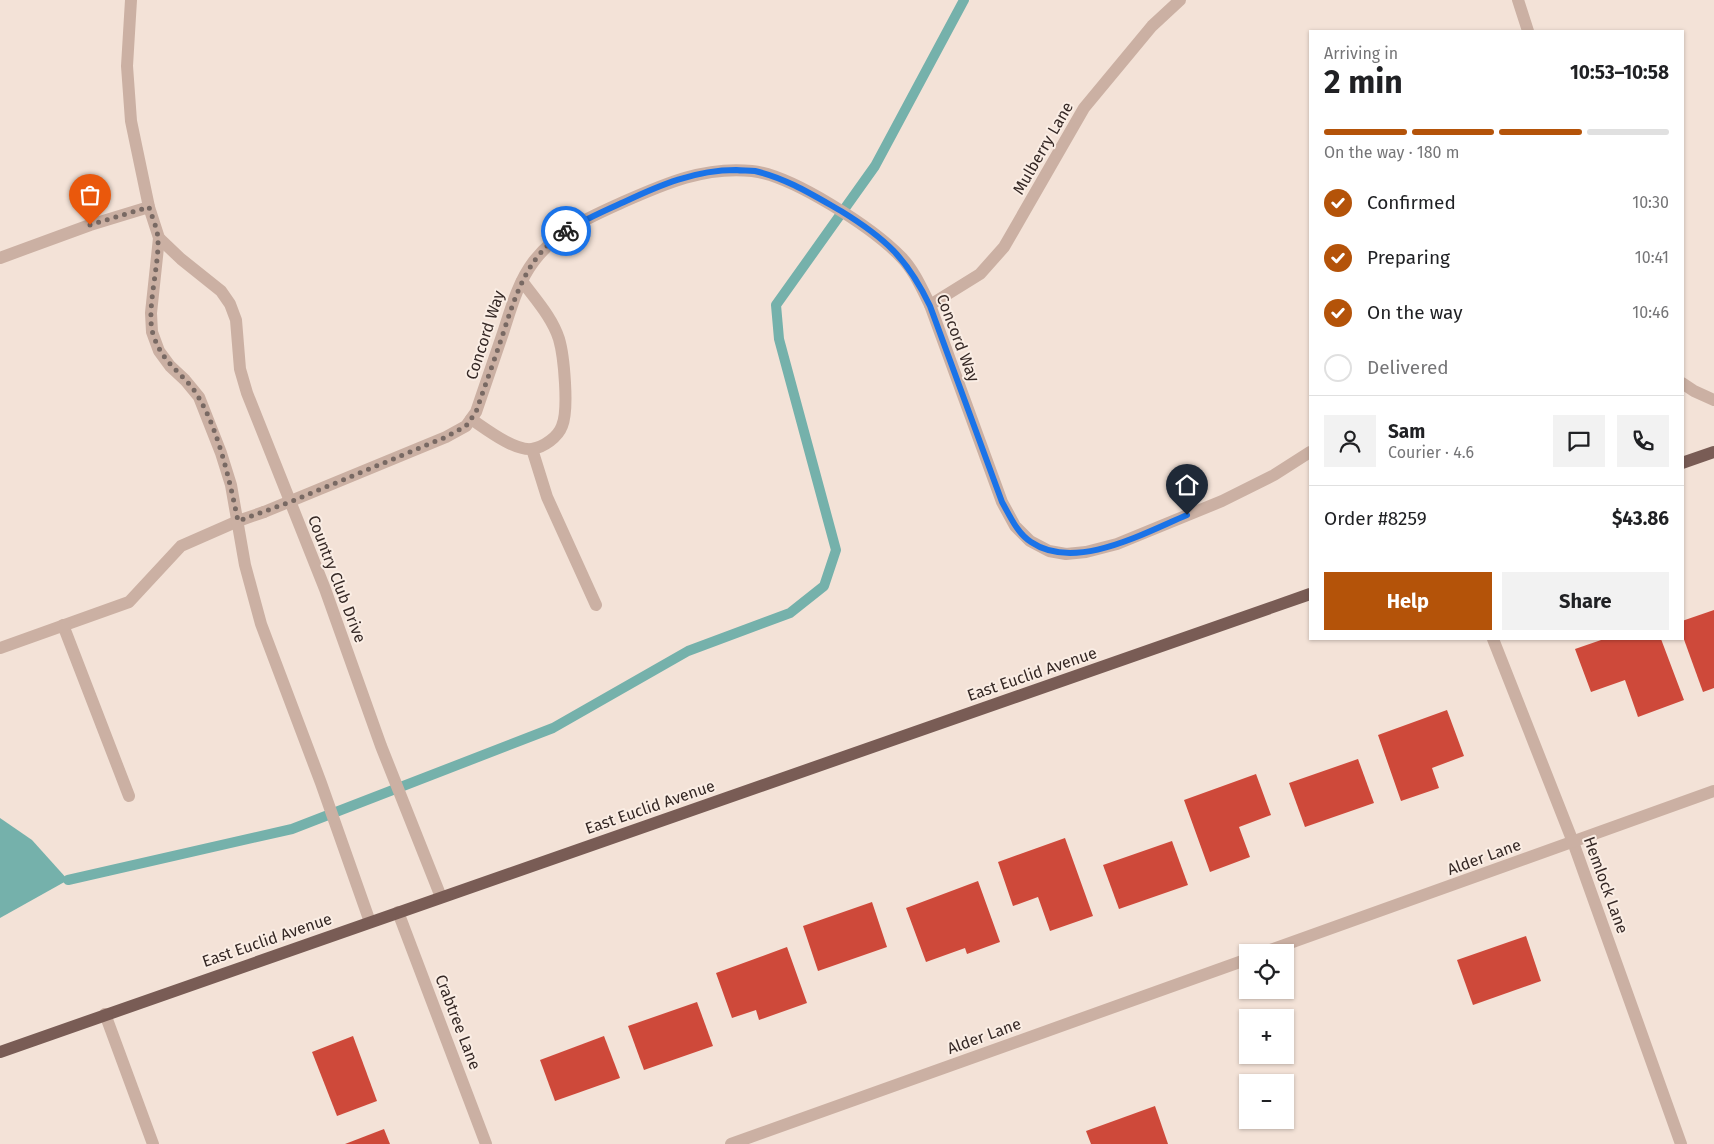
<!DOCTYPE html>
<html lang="en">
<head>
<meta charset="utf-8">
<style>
	:root { --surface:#fff; --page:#f2f2f2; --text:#202124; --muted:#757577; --line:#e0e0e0; --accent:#b45309 }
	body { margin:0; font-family:"Fira Sans",sans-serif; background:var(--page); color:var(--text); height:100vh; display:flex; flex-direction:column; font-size:19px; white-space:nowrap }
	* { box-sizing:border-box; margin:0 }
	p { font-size:16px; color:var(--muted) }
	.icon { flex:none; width:28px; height:28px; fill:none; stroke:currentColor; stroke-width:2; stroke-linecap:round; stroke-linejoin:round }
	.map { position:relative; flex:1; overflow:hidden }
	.details { position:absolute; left:1309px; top:30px; width:375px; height:610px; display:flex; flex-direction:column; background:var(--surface); border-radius:0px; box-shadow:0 1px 4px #0004 }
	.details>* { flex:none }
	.buttons { position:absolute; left:1239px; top:944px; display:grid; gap:10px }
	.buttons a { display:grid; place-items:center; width:55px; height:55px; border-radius:0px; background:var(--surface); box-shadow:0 1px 4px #0004; font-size:25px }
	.pin { position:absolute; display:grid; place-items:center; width:42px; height:42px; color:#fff; margin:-51px -21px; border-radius:50% 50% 50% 0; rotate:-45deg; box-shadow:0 0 5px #0007 }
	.pin .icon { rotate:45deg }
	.courier { position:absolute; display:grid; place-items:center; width:50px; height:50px; margin:-25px; border:4px solid #1a73e8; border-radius:50%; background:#fff; color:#222; box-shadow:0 1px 6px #0007 }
	.summary em { font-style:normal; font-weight:700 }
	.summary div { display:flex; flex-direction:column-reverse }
	.summary { display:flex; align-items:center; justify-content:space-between; height:85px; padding:0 15px }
	h1 { font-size:32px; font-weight:700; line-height:38px }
	.bar { display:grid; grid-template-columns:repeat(4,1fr); gap:8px 5px; align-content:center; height:60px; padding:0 15px }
	.bar i { height:6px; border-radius:4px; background:var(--line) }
	.bar .on { background:var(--accent) }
	.bar p { grid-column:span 4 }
	.line { display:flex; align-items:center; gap:12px; padding:0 15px; border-top:1px solid var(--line) }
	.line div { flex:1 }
	.round { display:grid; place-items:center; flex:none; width:52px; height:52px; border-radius:0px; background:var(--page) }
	ol { padding:0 15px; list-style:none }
	li { display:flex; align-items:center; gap:15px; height:55px }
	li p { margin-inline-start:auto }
	li .icon { padding:5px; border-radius:50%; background:var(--accent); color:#fff; stroke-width:4 }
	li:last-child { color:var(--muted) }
	li i { width:28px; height:28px; border:2px solid var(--line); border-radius:50% }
	.action { display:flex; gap:10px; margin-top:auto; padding:10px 15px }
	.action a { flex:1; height:58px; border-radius:0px; background:var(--accent); color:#fff; font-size:20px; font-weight:700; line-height:58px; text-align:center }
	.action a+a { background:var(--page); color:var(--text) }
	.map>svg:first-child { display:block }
	.water { fill:#75b1ab }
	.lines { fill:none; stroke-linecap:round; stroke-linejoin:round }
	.stream { stroke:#75b1ab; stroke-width:10 }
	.building { fill:#ce493a }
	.service { stroke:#cbb0a3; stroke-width:12 }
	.minor { stroke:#cbb0a3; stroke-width:12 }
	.primary { stroke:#795c55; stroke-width:12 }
	.done { stroke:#786963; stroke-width:5; stroke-dasharray:0 9 }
	.route { stroke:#1a73e8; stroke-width:6 }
	.labels { text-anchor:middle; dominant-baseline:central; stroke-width:4; stroke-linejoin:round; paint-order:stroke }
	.street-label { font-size:16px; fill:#352825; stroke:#faede4 }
</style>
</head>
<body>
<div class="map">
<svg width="1714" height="1144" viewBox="0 0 1714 1144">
	<rect width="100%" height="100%" fill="#f3e2d7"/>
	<path class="water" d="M0,818L32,840L68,880L0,918Z"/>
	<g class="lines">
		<path class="stream" d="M68,880L292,829L553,728L688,651L790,613L824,586L836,550L779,339L776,305L875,166L964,0"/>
	</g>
	<g class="building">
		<path d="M1714,610V688L1703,692L1682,634V621Z"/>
		<path d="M1604,639H1661L1684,700L1638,717L1625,680L1591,692L1575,649Z"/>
		<path d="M1447,710L1464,756L1432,768L1439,788L1401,801L1378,735Z"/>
		<path d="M1358,759L1374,803L1305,827L1289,783Z"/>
		<path d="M1256,774L1271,815L1239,827L1250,857L1210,872L1184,800Z"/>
		<path d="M1065,838L1093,916L1050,931L1038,897L1013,906L998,862Z"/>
		<path d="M1172,841L1188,885L1119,909L1103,865Z"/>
		<path d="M978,881L1000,942L967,954L965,948L926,962L906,908Z"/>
		<path d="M872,902L887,947L818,971L803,926Z"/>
		<path d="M1526,936L1541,981L1473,1005L1457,960Z"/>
		<path d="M787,947L807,1003L759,1020L756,1010L732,1018L716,973Z"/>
		<path d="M697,1002L713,1046L644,1070L628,1026Z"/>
		<path d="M353,1036L377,1101L337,1116L312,1052Z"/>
		<path d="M604,1036L620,1078L555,1101L540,1060Z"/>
		<path d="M1155,1106L1168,1144H1091L1086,1131Z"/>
		<path d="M384,1129L390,1144H345Z"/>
	</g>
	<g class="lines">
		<g class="service">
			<path d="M63,625L129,796"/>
			<path d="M0,648L129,602L181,546L238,521L264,512"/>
			<path d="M105,1014L153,1144"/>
		</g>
		<g class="minor">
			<path d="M131,0L127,66L131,121L149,207L159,238L151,313L152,332L159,351L170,366L185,380L199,397L221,453L231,485L245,565L261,624L321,783L370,922"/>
			<path d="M1518,0L1528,31"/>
			<path d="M159,238L181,259L221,291L230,304L236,320L240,369L247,393L325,589L381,746L441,897"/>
			<path d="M0,258L90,225L149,207"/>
			<path d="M930,305L980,274L1004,247L1084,108L1152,26L1180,0"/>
			<path d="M1682,383L1694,391L1714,400"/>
			<path d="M471,419C486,429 514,451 532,449C544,447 558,437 562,426C569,410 564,356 559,339C552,317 535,299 522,281"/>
			<path d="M532,449L547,497L596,605"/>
			<path d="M264,512L446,437L466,426L476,412C485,386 494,360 503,333C511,308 518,282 534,261C557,231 588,218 621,203C664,184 704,166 752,171C792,175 873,228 901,257C914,270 922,289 930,305L1002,502L1015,526L1030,541L1049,551L1066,554L1086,552L1117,544L1222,501L1274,475L1310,452"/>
			<path d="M1493,639L1573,842L1681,1144"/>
			<path d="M398,912L486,1144"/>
			<path d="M1265,952L1714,791"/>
			<path d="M731,1144L1248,959"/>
		</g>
		<g class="primary">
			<path d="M1682,463L1714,452"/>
			<path d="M0,1052L1310,594"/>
		</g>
	</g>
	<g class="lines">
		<path class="done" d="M90,225L149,207C152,217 158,230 158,240C159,266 146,311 153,334C163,366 185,373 199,398C219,432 230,482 238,521L290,502L446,437L466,426L476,412C484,388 493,364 501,340C515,297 526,256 566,231"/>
		<path class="route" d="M566,231C585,219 604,211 624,202C660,185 695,170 736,170C742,171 749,170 755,171C786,178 813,195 841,211C885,238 907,258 930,306L1002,502C1010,516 1017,533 1031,542C1075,572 1144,533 1187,515"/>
	</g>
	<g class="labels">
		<g class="street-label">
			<text transform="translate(1043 148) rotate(-60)">Mulberry Lane</text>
			<text transform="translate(485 335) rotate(-72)">Concord Way</text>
			<text transform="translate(958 338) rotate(69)">Concord Way</text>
			<text transform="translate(337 579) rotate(69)">Country Club Drive</text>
			<text transform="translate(1032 674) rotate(-19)">East Euclid Avenue</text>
			<text transform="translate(650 807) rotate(-19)">East Euclid Avenue</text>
			<text transform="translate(1484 857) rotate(-20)">Alder Lane</text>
			<text transform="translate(1606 885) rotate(70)">Hemlock Lane</text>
			<text transform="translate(267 940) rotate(-19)">East Euclid Avenue</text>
			<text transform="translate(458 1022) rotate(69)">Crabtree Lane</text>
			<text transform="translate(984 1036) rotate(-20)">Alder Lane</text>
		</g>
	</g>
</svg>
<div class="buttons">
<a><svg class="icon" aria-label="locate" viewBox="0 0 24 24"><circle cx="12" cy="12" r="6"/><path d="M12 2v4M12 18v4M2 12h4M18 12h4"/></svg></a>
<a>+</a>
<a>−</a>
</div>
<div class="pin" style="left:90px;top:225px;background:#ea580c"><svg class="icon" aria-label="bag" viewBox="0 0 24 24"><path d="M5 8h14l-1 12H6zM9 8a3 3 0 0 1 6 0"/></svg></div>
<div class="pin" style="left:1187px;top:515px;background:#1f2937"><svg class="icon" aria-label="home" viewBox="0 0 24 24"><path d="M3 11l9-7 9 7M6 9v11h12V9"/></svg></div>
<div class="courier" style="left:566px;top:231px"><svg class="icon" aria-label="bike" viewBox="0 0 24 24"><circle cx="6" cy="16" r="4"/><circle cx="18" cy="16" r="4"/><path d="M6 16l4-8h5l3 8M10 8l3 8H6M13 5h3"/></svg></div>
<section class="details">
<div class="summary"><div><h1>2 min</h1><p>Arriving in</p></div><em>10:53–10:58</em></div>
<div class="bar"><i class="on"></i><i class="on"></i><i class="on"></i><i></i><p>On the way · 180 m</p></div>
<ol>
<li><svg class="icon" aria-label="check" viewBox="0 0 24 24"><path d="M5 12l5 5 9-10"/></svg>Confirmed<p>10:30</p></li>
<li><svg class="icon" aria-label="check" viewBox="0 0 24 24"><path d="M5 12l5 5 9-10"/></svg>Preparing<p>10:41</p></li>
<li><svg class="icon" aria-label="check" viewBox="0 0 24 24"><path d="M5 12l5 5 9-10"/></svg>On the way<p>10:46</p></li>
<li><i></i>Delivered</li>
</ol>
<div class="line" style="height:90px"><a class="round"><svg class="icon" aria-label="person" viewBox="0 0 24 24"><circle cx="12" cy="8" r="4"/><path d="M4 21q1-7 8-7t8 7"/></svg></a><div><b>Sam</b><p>Courier · 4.6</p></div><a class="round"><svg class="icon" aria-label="chat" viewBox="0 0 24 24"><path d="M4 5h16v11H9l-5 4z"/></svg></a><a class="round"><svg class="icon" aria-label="phone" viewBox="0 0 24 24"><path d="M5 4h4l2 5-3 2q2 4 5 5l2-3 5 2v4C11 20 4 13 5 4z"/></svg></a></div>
<div class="line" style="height:65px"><div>Order #8259</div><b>$43.86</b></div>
<div class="action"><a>Help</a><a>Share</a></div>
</section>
</div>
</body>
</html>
